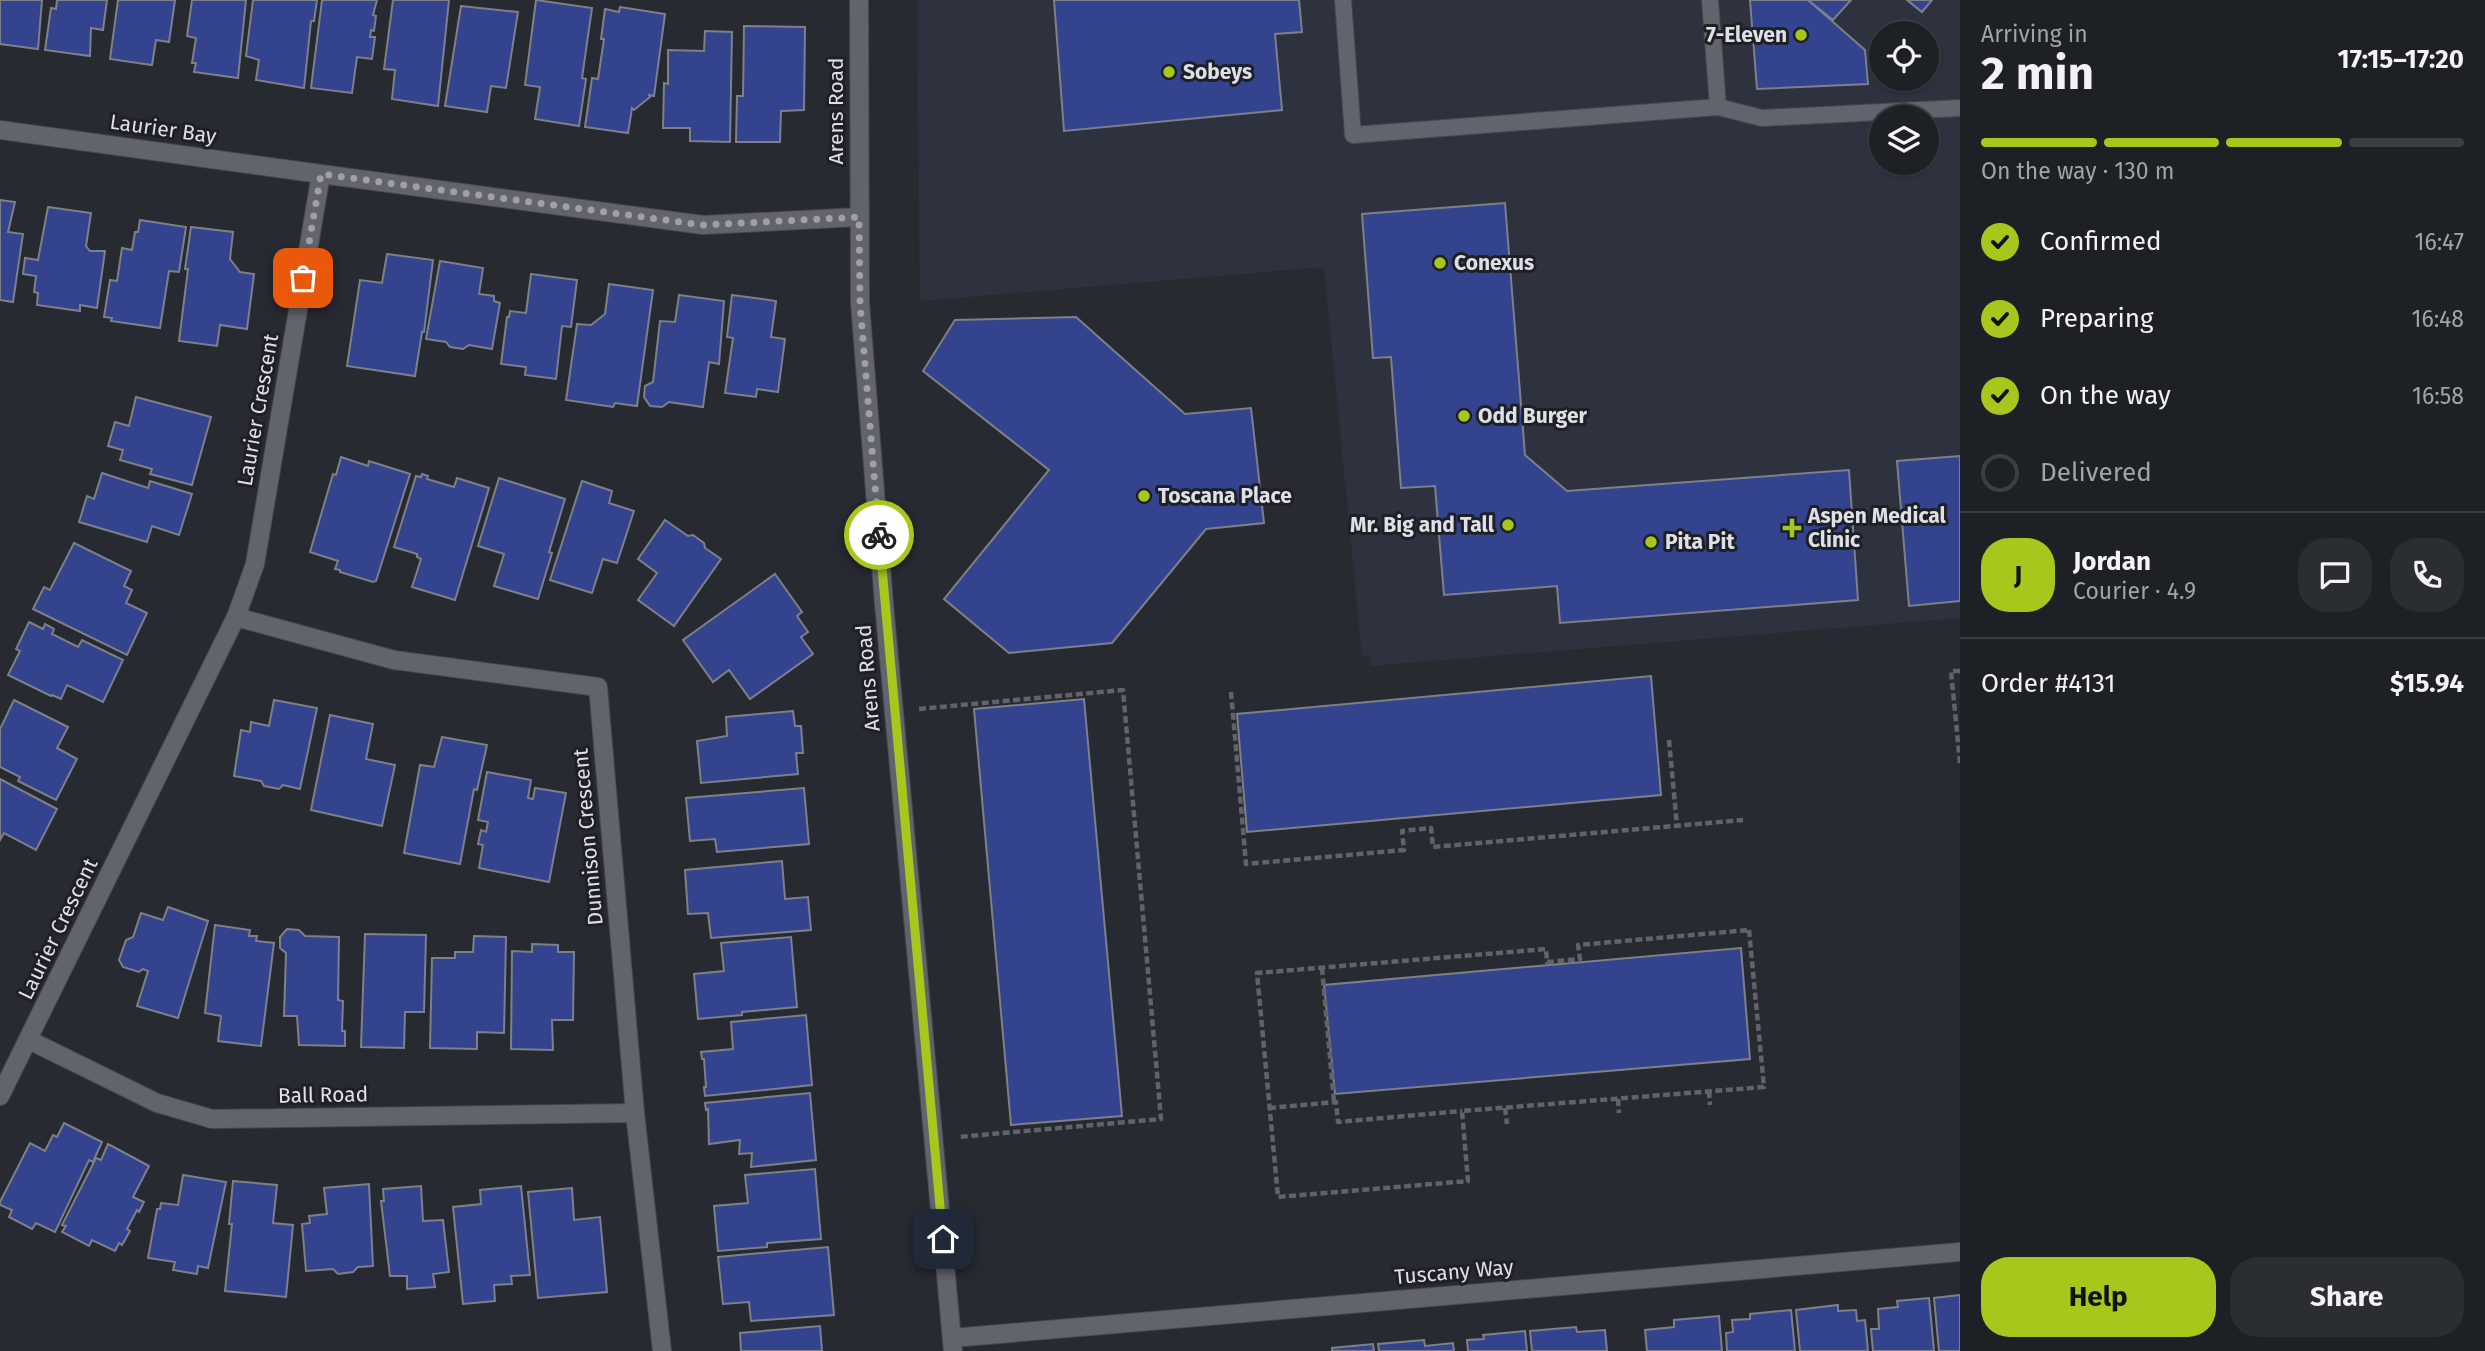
<!DOCTYPE html>
<html lang="en">
<head>
<meta charset="utf-8">
<style>
	:root { --surface:#1d2025; --page:#2a2d32; --text:#f1f3f6; --muted:#a0a3a7; --line:#3b3e42; --accent:#a8c71d }
	body { margin:0; font-family:"Fira Sans",sans-serif; background:var(--page); color:var(--text); height:100vh; display:flex; flex-direction:column; font-size:26px; white-space:nowrap }
	* { box-sizing:border-box; margin:0 }
	p { font-size:23px; color:var(--muted) }
	.icon { flex:none; width:38px; height:38px; fill:none; stroke:currentColor; stroke-width:2; stroke-linecap:round; stroke-linejoin:round }
	.map { position:relative; flex:1; overflow:hidden }
	.details { display:flex; flex-direction:column; background:var(--surface); width:525px }
	.details>* { flex:none }
	.tools { position:absolute; left:1869px; top:21px; display:grid; gap:14px }
	.tools a { display:grid; place-items:center; width:70px; height:70px; border-radius:50%; background:var(--surface); box-shadow:0 2px 5px #0004,0 0 0 2px var(--line); font-size:35px }
	.pin { position:absolute; display:grid; place-items:center; width:60px; height:60px; color:#fff; margin:-30px; border-radius:14px; box-shadow:0 4px 10px #0006 }
	.courier { position:absolute; display:grid; place-items:center; width:70px; height:70px; margin:-35px; border:5px solid #a8c71d; border-radius:50%; background:#fff; color:#222; box-shadow:0 2px 9px #0007 }
	.headline em { font-style:normal; font-weight:700 }
	.headline div { display:flex; flex-direction:column-reverse }
	.headline { display:flex; align-items:center; justify-content:space-between; height:119px; padding:0 21px }
	h1 { font-size:46px; font-weight:700; line-height:52px }
	.bar { display:grid; grid-template-columns:repeat(4,1fr); gap:10px 7px; align-content:center; height:84px; padding:0 21px }
	.bar i { height:9px; border-radius:5px; background:var(--line) }
	.bar .selected { background:var(--accent) }
	.bar p { grid-column:span 4 }
	.line { display:flex; align-items:center; gap:18px; padding:0 21px; border-top:2px solid var(--line) }
	.line div { flex:1 }
	.round { display:grid; place-items:center; flex:none; width:74px; height:74px; border-radius:28px; background:var(--page) }
	ol { padding:0 21px; list-style:none }
	li { display:flex; align-items:center; gap:21px; height:77px }
	li p { margin-inline-start:auto }
	li .icon { padding:7px; border-radius:50%; background:var(--accent); color:#111; stroke-width:4 }
	li:last-child { color:var(--muted) }
	li i { width:38px; height:38px; border:4px solid var(--line); border-radius:50% }
	.action { display:flex; gap:14px; margin-top:auto; padding:14px 21px }
	.action a { flex:1; height:80px; border-radius:28px; background:var(--accent); color:#111; font-size:28px; font-weight:700; line-height:80px; text-align:center }
	.action a+a { background:var(--page); color:var(--text) }
	main { display:flex; flex:1; min-height:0 }
	.map>svg:first-child { display:block }
	.built { fill:#2e323f; fill-rule:evenodd }
	.building { fill:#33438d; stroke:#7d8089; stroke-width:2 }
	.lines { fill:none; stroke-linecap:round; stroke-linejoin:round }
	.lane-casing { stroke:#46484e; stroke-width:18 }
	.street-casing { stroke:#46484e; stroke-width:20 }
	.path { stroke:#606369; stroke-width:4.5; stroke-dasharray:7 3.5; stroke-linecap:butt }
	.lane { stroke:#61646d; stroke-width:16 }
	.street { stroke:#61646d; stroke-width:18 }
	.done { stroke:#9ea0a6; stroke-width:7; stroke-dasharray:0 12.6 }
	.route { stroke:#a8c71d; stroke-width:9 }
	.poi-dot { fill:#a8c71d; stroke:#1e2027; stroke-width:2.5 }
	.labels { text-anchor:middle; dominant-baseline:central; stroke-width:6; stroke-linejoin:round; paint-order:stroke }
	.poi-label { font-size:21px; font-weight:bold; fill:#dee0e5; stroke:#1e2027; text-anchor:start }
	.street-label { font-size:21px; fill:#dee0e5; stroke:#1e2027 }
</style>
</head>
<body>
<main>
<div class="map">
<svg width="1960" height="1351" viewBox="0 0 1960 1351">
	<rect width="100%" height="100%" fill="#272a31"/>
	<path class="built" d="M917,0H1960V618L1371,666L1370,656H1362L1324,267L920,301ZM1881,33H1927V79H1881ZM1881,117H1927V163H1881Z"/>
	<g class="building">
		<path d="M0,0H42L38,49L0,44Z"/>
		<path d="M57,0H107L103,30L91,28L90,56L45,50L51,8L56,9Z"/>
		<path d="M118,0H175L169,42L156,40L152,65L110,59Z"/>
		<path d="M192,0H246L238,78L194,72L196,63H192L196,38L187,36Z"/>
		<path d="M253,0H317L314,21H311L304,88L256,80L259,60L246,56Z"/>
		<path d="M322,0H377L373,15L376,16L374,31L371,30L370,37H375L372,59L357,57L352,93L311,88Z"/>
		<path d="M393,0H449L438,106L392,99L395,70L384,69Z"/>
		<path d="M536,0L592,8L582,78L586,79L579,126L535,119L540,87L525,85Z"/>
		<path d="M1054,0H1299L1302,32L1275,34L1282,110L1064,131Z"/>
		<path d="M1750,0H1808L1865,50L1868,84L1757,89Z"/>
		<path d="M1808,0H1851L1833,20Z"/>
		<path d="M1907,0H1932L1922,12Z"/>
		<path d="M461,6L518,12L506,88L491,86L487,112L445,106Z"/>
		<path d="M620,7L665,14L654,96L649,95L650,97L634,110L632,108L628,133L585,127L592,78L598,79L604,39H601L605,9L619,12Z"/>
		<path d="M744,26L805,27L804,110L781,111L780,142H736L737,96H743Z"/>
		<path d="M705,31L732,32L730,142L690,141V128H663L664,83L668,84V50L704,51Z"/>
		<path d="M0,200L15,202L8,232L23,234L13,302L0,300Z"/>
		<path d="M1505,203L1525,455L1567,491L1849,470L1858,600L1560,623L1557,586L1444,595L1435,486L1401,488L1391,357L1373,358L1362,214Z"/>
		<path d="M48,207L91,213L86,246L90,251H105L97,308L80,305V311L37,305L38,293L34,292L36,276L23,274L25,258L38,260Z"/>
		<path d="M140,220L186,227L179,272L169,271L160,328L111,321L112,318L104,317L110,280L117,281L122,248L132,250L135,232H138Z"/>
		<path d="M191,227L233,232L230,259L240,272L254,274L247,329L220,325L217,346L179,341L188,269H185Z"/>
		<path d="M387,254L433,260L424,332H422L415,376L347,366L360,280L382,283Z"/>
		<path d="M440,261L483,268L479,294L494,296V301L500,303L492,349L469,345L463,349L450,347L446,342L426,339Z"/>
		<path d="M531,274L577,280L571,327L562,326L556,379L525,375L526,367L501,364L507,317H509L510,311L526,313Z"/>
		<path d="M609,284L653,290L637,406L615,403L613,407L566,400L577,324L591,325L605,314Z"/>
		<path d="M679,295L724,301L719,364L709,362L703,407L669,402L662,407L650,406L644,397L645,386L653,382L660,321L675,322Z"/>
		<path d="M732,295L776,301L771,337L785,339L778,392L757,389L756,397L725,393L733,338L727,337Z"/>
		<path d="M1076,317L1185,414L1251,408L1264,523L1206,529L1112,643L1009,653L944,599L1049,470L923,371L955,320Z"/>
		<path d="M136,397L211,417L192,485L150,474L152,469L120,460L123,450L108,446L115,422L129,426Z"/>
		<path d="M1960,456V601L1909,606L1897,461Z"/>
		<path d="M341,457L368,466L369,461L410,474L376,581L373,582L340,572V570L335,569L338,561L310,552L333,474L336,475Z"/>
		<path d="M102,473L148,488L150,481L192,494L179,535L152,526L147,542L79,522L87,496L94,499Z"/>
		<path d="M422,474L428,476L427,479L454,487L457,478L489,488L455,600L412,587L421,559L417,557V554L394,547L416,476L421,477Z"/>
		<path d="M499,478L565,499L549,552L552,553L538,599L494,586L504,554L478,546Z"/>
		<path d="M582,481L612,491L609,503L634,511L617,563L603,559L592,593L550,580Z"/>
		<path d="M665,520L688,536L693,535L704,543L705,548L721,559L674,626L638,600L657,573L638,559Z"/>
		<path d="M74,543L131,571L124,586L132,590L126,603L147,613L127,655L33,609L44,587L50,590Z"/>
		<path d="M775,574L802,612L797,616L808,632L801,637L813,654L750,699L729,670L713,682L683,640Z"/>
		<path d="M29,622L43,629L45,624L54,629L52,634L78,647L82,640L123,660L103,702L67,685L61,699L52,695L51,696L8,675L20,651L16,649Z"/>
		<path d="M1651,676L1661,795L1247,832L1237,714Z"/>
		<path d="M1084,699L1122,1116L1011,1125L974,709Z"/>
		<path d="M14,700L68,727L57,748L77,759L56,800L18,781L20,777L0,767V729Z"/>
		<path d="M274,700L317,708L300,789L283,785L279,789L264,786L261,781L234,776L241,730L250,732L251,722L269,726Z"/>
		<path d="M793,711L795,726H801L803,753H796L798,774L701,783L697,741L727,736L726,717Z"/>
		<path d="M330,715L373,724L366,759L395,765L382,826L311,810Z"/>
		<path d="M442,737L487,745L477,790L474,789L460,864L404,853L420,765L434,767Z"/>
		<path d="M487,772L531,780L528,798L533,799L535,788L566,793L549,882L479,868L483,845L478,844L481,830L486,832L488,822L478,820Z"/>
		<path d="M0,779L57,809L36,850L4,833L0,840Z"/>
		<path d="M804,788L809,844L717,852L715,839L690,841L686,798Z"/>
		<path d="M782,861L785,899L808,897L811,930L711,938L708,913L688,914L685,870Z"/>
		<path d="M168,907L208,921L178,1018L137,1006L148,971L143,969L139,972L123,967L119,960L126,940L133,937L141,913L163,920Z"/>
		<path d="M215,925L250,930L249,936H257L256,941L274,943L261,1046L218,1041L221,1016L205,1013Z"/>
		<path d="M287,929L299,930L305,936L339,937L338,1000L343,1001L342,1031H345V1046L299,1045L297,1016H284L286,953L280,948V937Z"/>
		<path d="M365,934L426,935L424,1012H405L404,1048L361,1047Z"/>
		<path d="M474,936L506,937L504,1033L477,1032V1049L430,1048L432,958H455V952H473Z"/>
		<path d="M791,937L797,1007L742,1012V1015L698,1019L694,974L724,971L721,943Z"/>
		<path d="M532,944L558,945V952H574L573,1020H552L553,1050L511,1049L512,951L532,952Z"/>
		<path d="M1741,948L1750,1059L1335,1094L1324,985Z"/>
		<path d="M806,1015L812,1085L705,1096L704,1087H706L704,1059H702L701,1052L733,1049L731,1022Z"/>
		<path d="M810,1093L816,1160L751,1167L752,1153L739,1154L740,1140L709,1144L708,1109L706,1110L705,1103Z"/>
		<path d="M64,1123L102,1142L93,1162L89,1160L55,1232L36,1223L32,1229L9,1217L12,1210L0,1205V1202L30,1143L45,1151L53,1135L57,1137Z"/>
		<path d="M108,1144L149,1166L133,1197L144,1202L139,1212L137,1210L127,1229L130,1231L122,1245L119,1243L115,1251L92,1240L89,1246L62,1232L66,1226L62,1225L96,1158L101,1160Z"/>
		<path d="M815,1169L821,1239L767,1243V1247L718,1251L714,1206L748,1203L745,1175Z"/>
		<path d="M183,1175L226,1182L208,1268L198,1266L197,1274L173,1270L175,1262L148,1258L157,1209H160L161,1203L178,1205Z"/>
		<path d="M233,1181L277,1185L273,1223L293,1225L286,1297L225,1291L232,1224H229Z"/>
		<path d="M369,1184L373,1266L358,1267L353,1272L338,1274L333,1269L306,1271L302,1224L310,1223L309,1216L327,1214L324,1188Z"/>
		<path d="M421,1186L423,1221L443,1220L449,1272L433,1274L435,1287L407,1289V1276H390L381,1201H384L383,1189Z"/>
		<path d="M521,1186L530,1275L511,1276L512,1284L494,1285L495,1301L463,1304L453,1207L481,1204L480,1190Z"/>
		<path d="M572,1188L574,1220L600,1217L607,1292L538,1298L528,1192Z"/>
		<path d="M828,1247L834,1315L751,1321L749,1302L723,1304L718,1257Z"/>
		<path d="M1960,1295V1351H1939L1934,1298Z"/>
		<path d="M1929,1298L1934,1351H1873L1871,1329H1879L1878,1309L1898,1307L1897,1301Z"/>
		<path d="M1838,1305V1311L1856,1310L1857,1321L1865,1320L1868,1351H1800L1796,1310Z"/>
		<path d="M1791,1310L1795,1351H1727L1726,1333L1733,1332L1732,1320L1750,1319V1314Z"/>
		<path d="M1719,1316L1722,1351H1647L1645,1330L1674,1327V1320Z"/>
		<path d="M820,1326L822,1351H741L740,1333Z"/>
		<path d="M1576,1327L1577,1332L1605,1330L1607,1351H1532L1530,1331Z"/>
		<path d="M1525,1331L1527,1351H1468L1467,1340L1484,1339L1483,1335Z"/>
		<path d="M1424,1340L1425,1346L1453,1343L1454,1351H1379L1378,1344Z"/>
		<path d="M1373,1344L1374,1351H1332V1348Z"/>
	</g>
	<g class="lines">
		<g class="lane-casing">
			<g id="lane">
				<path d="M1343,0L1353,135L1718,107L1762,118L1960,108"/>
				<path d="M1710,0L1718,107"/>
			</g>
		</g>
		<g class="street-casing">
			<g id="street">
				<path d="M859,0L860,303L884,604L953,1351"/>
				<path d="M0,130L321,174"/>
				<path d="M236,617L394,660L598,687L635,1113L662,1351"/>
				<path d="M29,1040L157,1103L212,1119L635,1113"/>
				<path d="M0,1096L236,617L255,564L321,174L703,225L859,217"/>
				<path d="M952,1338L1960,1252"/>
			</g>
		</g>
		<g class="path">
			<path d="M1960,671H1951L1960,763"/>
			<path d="M1231,692L1246,864L1404,850L1402,831L1431,828L1433,847L1743,820"/>
			<path d="M919,709L1123,690L1161,1119L958,1137"/>
			<path d="M1669,740L1677,826"/>
			<path d="M1749,930L1764,1087L1462,1111L1468,1181L1278,1197L1257,973L1546,949L1547,962L1580,959L1578,945Z"/>
			<path d="M1322,968L1334,1102"/>
			<path d="M1709,1091L1710,1105"/>
			<path d="M1618,1099L1619,1113"/>
			<path d="M1269,1108L1336,1102L1338,1122L1462,1111"/>
			<path d="M1505,1108L1507,1124"/>
		</g>
		<use href="#lane" class="lane"/>
		<use href="#street" class="street"/>
	</g>
	<g class="lines">
		<path class="done" d="M303,278L321,174L703,225L859,217L860,303L879,535"/>
		<path class="route" d="M879,535L943,1239"/>
	</g>
	<g class="poi-dot">
		<circle cx="1801" cy="35" r="7"/>
		<circle cx="1169" cy="72" r="7"/>
		<circle cx="1440" cy="263" r="7"/>
		<circle cx="1464" cy="416" r="7"/>
		<circle cx="1144" cy="496" r="7"/>
		<circle cx="1508" cy="525" r="7"/>
		<path d="M1788.5 517.5h7v7h7v7h-7v7h-7v-7h-7v-7h7z"/>
		<circle cx="1651" cy="542" r="7"/>
	</g>
	<g class="labels">
		<g class="poi-label">
			<text x="1787" y="35" text-anchor="end">7-Eleven</text>
			<text x="1183" y="72">Sobeys</text>
			<text x="1454" y="263">Conexus</text>
			<text x="1478" y="416">Odd Burger</text>
			<text x="1158" y="496">Toscana Place</text>
			<text x="1808" y="516">Aspen Medical<tspan x="1808" dy="24">Clinic</tspan></text>
			<text x="1494" y="525" text-anchor="end">Mr. Big and Tall</text>
			<text x="1665" y="542">Pita Pit</text>
		</g>
		<g class="street-label">
			<text transform="translate(836 111) rotate(-90)">Arens Road</text>
			<text transform="translate(163 129) rotate(8)">Laurier Bay</text>
			<text transform="translate(258 410) rotate(-80)">Laurier Crescent</text>
			<text transform="translate(868 678) rotate(-95)">Arens Road</text>
			<text transform="translate(588 837) rotate(-95)">Dunnison Crescent</text>
			<text transform="translate(58 929) rotate(-64)">Laurier Crescent</text>
			<text transform="translate(323 1095) rotate(-1)">Ball Road</text>
			<text transform="translate(1454 1272) rotate(-5)">Tuscany Way</text>
		</g>
	</g>
</svg>
<div class="tools">
<a><svg class="icon" aria-label="locate" viewBox="0 0 24 24"><circle cx="12" cy="12" r="6"/><path d="M12 2v4M12 18v4M2 12h4M18 12h4"/></svg></a>
<a><svg class="icon" aria-label="layers" viewBox="0 0 24 24"><path d="M12 4l9 5-9 5-9-5zM3 14l9 5 9-5"/></svg></a>
</div>
<div class="pin" style="left:303px;top:278px;background:#ea580c"><svg class="icon" aria-label="bag" viewBox="0 0 24 24"><path d="M5 8h14l-1 12H6zM9 8a3 3 0 0 1 6 0"/></svg></div>
<div class="pin" style="left:943px;top:1239px;background:#1f2937"><svg class="icon" aria-label="home" viewBox="0 0 24 24"><path d="M3 11l9-7 9 7M6 9v11h12V9"/></svg></div>
<div class="courier" style="left:879px;top:535px"><svg class="icon" aria-label="bike" viewBox="0 0 24 24"><circle cx="6" cy="16" r="4"/><circle cx="18" cy="16" r="4"/><path d="M6 16l4-8h5l3 8M10 8l3 8H6M13 5h3"/></svg></div>
</div>
<section class="details">
<div class="headline"><div><h1>2 min</h1><p>Arriving in</p></div><em>17:15–17:20</em></div>
<div class="bar"><i class="selected"></i><i class="selected"></i><i class="selected"></i><i></i><p>On the way · 130 m</p></div>
<ol>
<li><svg class="icon" aria-label="check" viewBox="0 0 24 24"><path d="M5 12l5 5 9-10"/></svg>Confirmed<p>16:47</p></li>
<li><svg class="icon" aria-label="check" viewBox="0 0 24 24"><path d="M5 12l5 5 9-10"/></svg>Preparing<p>16:48</p></li>
<li><svg class="icon" aria-label="check" viewBox="0 0 24 24"><path d="M5 12l5 5 9-10"/></svg>On the way<p>16:58</p></li>
<li><i></i>Delivered</li>
</ol>
<div class="line" style="height:126px"><b class="round" style="background:var(--accent);color:#111">J</b><div><b>Jordan</b><p>Courier · 4.9</p></div><a class="round"><svg class="icon" aria-label="chat" viewBox="0 0 24 24"><path d="M4 5h16v11H9l-5 4z"/></svg></a><a class="round"><svg class="icon" aria-label="phone" viewBox="0 0 24 24"><path d="M5 4h4l2 5-3 2q2 4 5 5l2-3 5 2v4C11 20 4 13 5 4z"/></svg></a></div>
<div class="line" style="height:91px"><div>Order #4131</div><b>$15.94</b></div>
<div class="action"><a>Help</a><a>Share</a></div>
</section>
</main>
</body>
</html>
